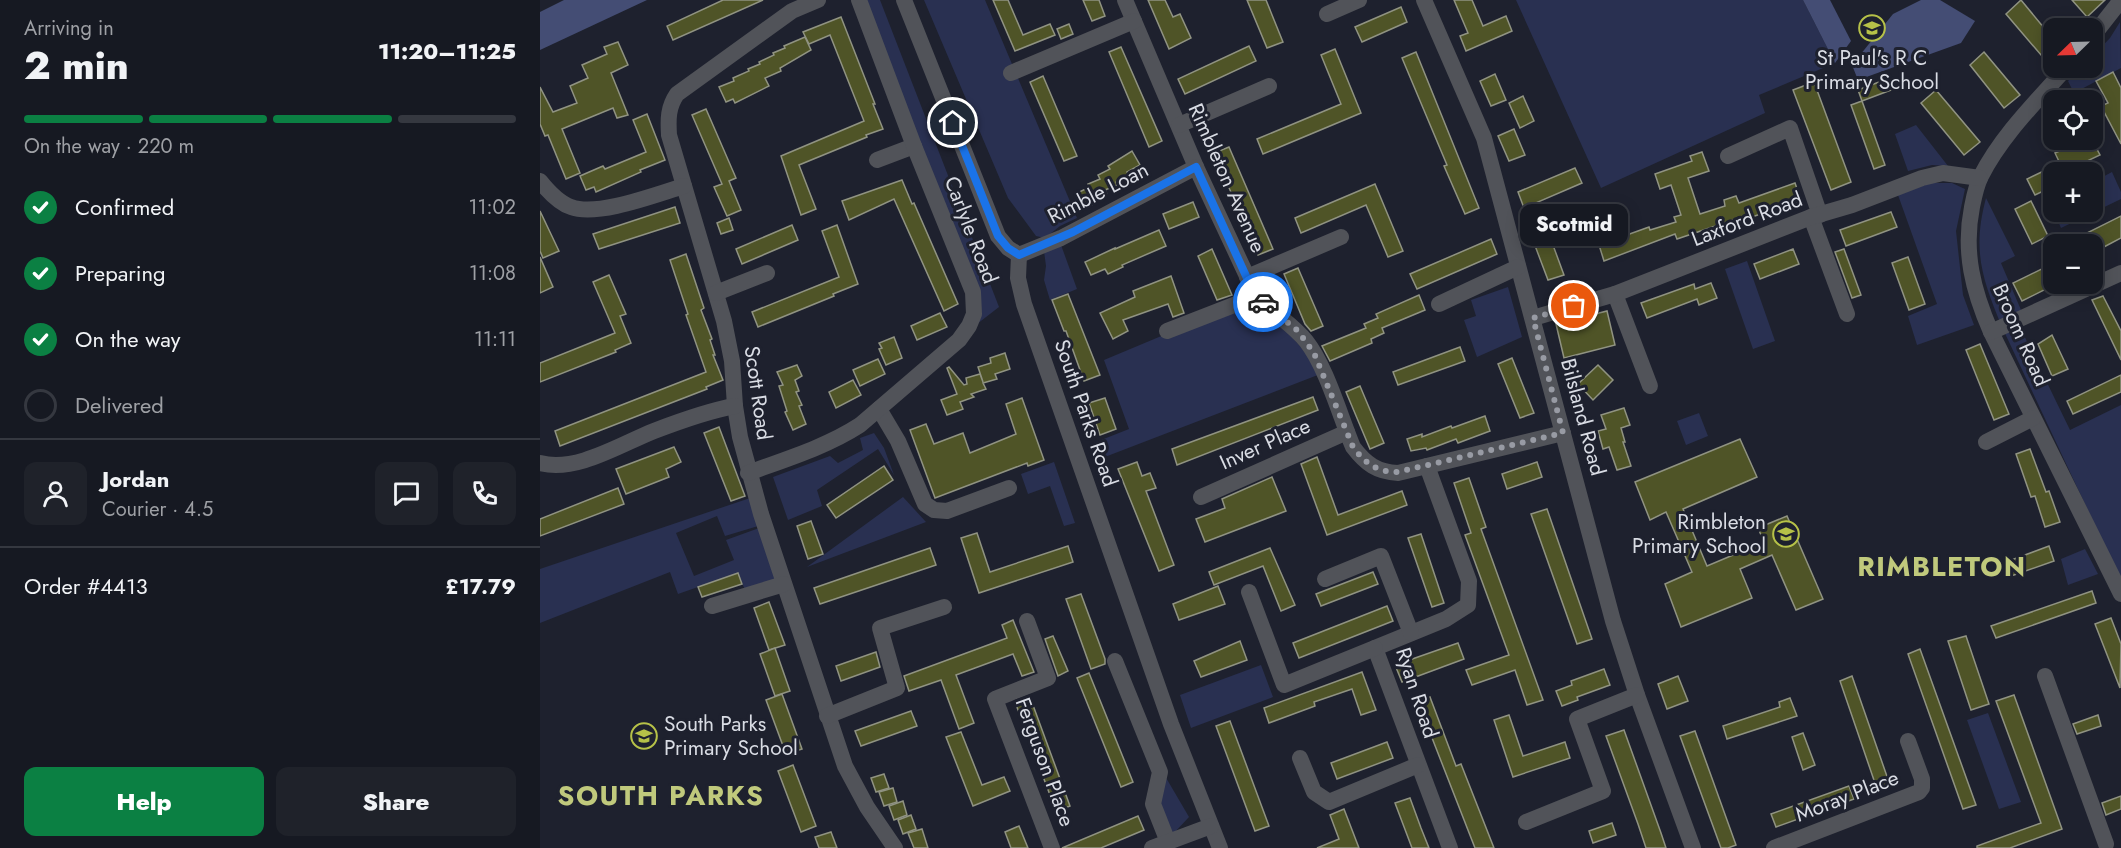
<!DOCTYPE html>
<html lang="en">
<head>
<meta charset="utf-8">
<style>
	:root { --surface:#161922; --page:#1f222a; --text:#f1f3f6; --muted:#9ea0a5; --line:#353840; --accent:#0b8043 }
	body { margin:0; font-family:Jost,sans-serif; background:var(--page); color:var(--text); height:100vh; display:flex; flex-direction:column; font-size:22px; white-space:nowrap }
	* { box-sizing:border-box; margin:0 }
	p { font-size:20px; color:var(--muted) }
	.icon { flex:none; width:33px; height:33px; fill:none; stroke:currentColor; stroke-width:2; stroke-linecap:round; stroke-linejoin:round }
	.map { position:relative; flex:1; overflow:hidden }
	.sheet { display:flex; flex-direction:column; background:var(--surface); width:540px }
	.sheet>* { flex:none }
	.needle { width:39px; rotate:247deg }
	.tools { position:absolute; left:1503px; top:18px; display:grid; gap:12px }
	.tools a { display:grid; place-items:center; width:60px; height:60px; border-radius:12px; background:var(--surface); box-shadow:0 3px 15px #0003,0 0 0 2px var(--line); font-size:30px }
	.pin { position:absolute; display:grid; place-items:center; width:51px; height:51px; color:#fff; margin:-26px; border:3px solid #fff; border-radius:50%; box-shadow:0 2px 6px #0007 }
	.courier { position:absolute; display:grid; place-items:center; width:60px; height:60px; margin:-30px; border:4px solid #1a73e8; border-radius:50%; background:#fff; color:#222; box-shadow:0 2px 8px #0007 }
	.bubble { position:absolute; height:42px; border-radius:12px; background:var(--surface); box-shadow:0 3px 15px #0003,0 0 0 2px var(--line); font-size:20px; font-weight:800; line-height:42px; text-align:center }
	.head em { font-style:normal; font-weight:800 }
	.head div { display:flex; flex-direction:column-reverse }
	.head { display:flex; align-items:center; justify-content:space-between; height:102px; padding:0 24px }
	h1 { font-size:39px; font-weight:800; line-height:45px }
	.bar { display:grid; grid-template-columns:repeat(4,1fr); gap:9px 6px; align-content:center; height:72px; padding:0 24px }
	.bar i { height:8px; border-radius:4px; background:var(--line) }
	.bar .current { background:var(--accent) }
	.bar p { grid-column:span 4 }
	.line { display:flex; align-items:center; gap:15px; padding:0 24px; border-top:2px solid var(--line) }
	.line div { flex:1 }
	.round { display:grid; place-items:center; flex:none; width:63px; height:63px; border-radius:12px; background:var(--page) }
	ol { padding:0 24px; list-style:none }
	li { display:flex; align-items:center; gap:18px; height:66px }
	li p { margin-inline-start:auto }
	li .icon { padding:6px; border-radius:50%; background:var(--accent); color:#fff; stroke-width:4 }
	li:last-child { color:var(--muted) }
	li i { width:33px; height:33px; border:3px solid var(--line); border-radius:50% }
	.primary-button { display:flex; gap:12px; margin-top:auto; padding:12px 24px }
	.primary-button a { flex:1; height:69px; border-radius:12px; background:var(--accent); color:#fff; font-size:24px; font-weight:800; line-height:69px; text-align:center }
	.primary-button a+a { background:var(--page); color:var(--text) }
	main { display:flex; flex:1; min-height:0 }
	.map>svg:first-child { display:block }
	.green { fill:#293051 }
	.forest { fill:#444d74 }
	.building { fill:#4f5427; stroke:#909382; stroke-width:1.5 }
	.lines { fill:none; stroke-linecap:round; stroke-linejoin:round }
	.minor { stroke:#515359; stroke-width:16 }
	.done { stroke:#989ba4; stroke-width:6; stroke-dasharray:0 10.8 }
	.route { stroke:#1a73e8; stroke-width:8 }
	.labels { text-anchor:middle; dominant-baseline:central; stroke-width:6; stroke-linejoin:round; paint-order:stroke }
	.poi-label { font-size:21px; fill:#d9dce4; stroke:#1e212e }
	.street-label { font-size:21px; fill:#d9dce4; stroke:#1e212e }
	.district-label { font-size:27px; font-weight:bold; letter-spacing:1.5px; fill:#c0c97c; stroke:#1e212e }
</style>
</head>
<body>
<main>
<section class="sheet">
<div class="head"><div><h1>2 min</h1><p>Arriving in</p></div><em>11:20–11:25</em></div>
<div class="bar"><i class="current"></i><i class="current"></i><i class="current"></i><i></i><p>On the way · 220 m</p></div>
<ol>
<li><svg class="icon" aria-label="check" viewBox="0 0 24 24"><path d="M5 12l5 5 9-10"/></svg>Confirmed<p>11:02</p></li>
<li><svg class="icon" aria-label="check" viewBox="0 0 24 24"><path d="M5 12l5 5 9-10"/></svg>Preparing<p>11:08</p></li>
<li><svg class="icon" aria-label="check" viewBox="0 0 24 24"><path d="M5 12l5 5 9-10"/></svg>On the way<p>11:11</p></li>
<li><i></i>Delivered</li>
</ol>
<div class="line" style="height:108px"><a class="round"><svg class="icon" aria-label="person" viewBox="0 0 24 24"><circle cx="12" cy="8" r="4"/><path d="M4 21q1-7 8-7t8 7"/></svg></a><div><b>Jordan</b><p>Courier · 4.5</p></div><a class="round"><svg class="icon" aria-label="chat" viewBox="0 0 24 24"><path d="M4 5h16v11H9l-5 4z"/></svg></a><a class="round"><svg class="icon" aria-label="phone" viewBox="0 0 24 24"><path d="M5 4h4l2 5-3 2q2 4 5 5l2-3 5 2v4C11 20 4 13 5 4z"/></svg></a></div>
<div class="line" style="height:78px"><div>Order #4413</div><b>£17.79</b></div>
<div class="primary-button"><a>Help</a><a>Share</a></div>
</section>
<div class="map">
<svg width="1581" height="848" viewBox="0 0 1581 848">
	<rect width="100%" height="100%" fill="#1e212e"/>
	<g class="green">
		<path d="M325,0H340L459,307L437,324Z"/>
		<path d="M384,0H445L537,218L520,226L505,238L496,236L468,198Z"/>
		<path d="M976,0H1263L1295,63L1219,95L1225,113L1061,188Z"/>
		<path d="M1580,22L1581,68L1534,93L1528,81L1541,68H1552L1553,56L1570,38Z"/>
		<path d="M1376,125L1408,166L1392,165L1368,171L1355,134Z"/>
		<path d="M1572,172L1581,192V199L1521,228L1514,212H1552L1553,182Z"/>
		<path d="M1390,183H1412L1425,189L1416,231L1423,295L1434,325L1377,345L1368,316L1397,304L1358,195Z"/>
		<path d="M1446,198L1475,256L1461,263L1484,317L1477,321L1530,430L1581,405V581L1462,327C1442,279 1432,250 1446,198Z"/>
		<path d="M521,245L537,289L510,300L504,280L506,266L504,251Z"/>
		<path d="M1207,261L1235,341L1213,349L1185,269Z"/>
		<path d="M968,287L982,337L937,357L924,320L936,316L931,300Z"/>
		<path d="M717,296L783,373L557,460L551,444L589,429L564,360Z"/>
		<path d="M1159,413L1168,436L1146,445L1137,421Z"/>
		<path d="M334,433L344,448L354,475L338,449L277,490L282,506L248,520L233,477L290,456L298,463L323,450L320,438Z"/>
		<path d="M514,462L535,523L524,526L510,486L488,494L481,474Z"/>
		<path d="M216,496L225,524L185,536L177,516L136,533L154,576L194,560L186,540L225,526L244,584L207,595L198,573L138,594L130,572L0,623V569Z"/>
		<path d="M363,497L386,522L267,567Z"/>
		<path d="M1545,549L1558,574L1528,585L1521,559Z"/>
		<path d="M721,665L733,697L651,728L640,695Z"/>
		<path d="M1448,713L1481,802L1459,809L1427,720Z"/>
		<path d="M625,776L649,817L633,834L619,801Z"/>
	</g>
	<g class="forest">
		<path d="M24,0H107L0,50V12Z"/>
		<path d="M1263,0H1290L1311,41L1295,63Z"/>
		<path d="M1381,0H1400L1435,21L1421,43L1318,80L1312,65L1353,14Z"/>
	</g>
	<g class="building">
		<path d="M183,0H223L133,40L127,26Z"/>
		<path d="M453,0H468L483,35L510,24L515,35L475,51Z"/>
		<path d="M543,0H559L565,16L552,21Z"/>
		<path d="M608,0H625L633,17L640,14L651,38L629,49Z"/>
		<path d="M707,0H726L743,42L727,48Z"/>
		<path d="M914,0H932L943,26L966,16L972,31L926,51L920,36L928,33Z"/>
		<path d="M1481,0L1514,40V56L1507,62L1466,14Z"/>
		<path d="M1532,0H1565L1547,17Z"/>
		<path d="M861,7L867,22L822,42L815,27Z"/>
		<path d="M301,17L335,104H333L343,129L326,135L327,137L259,165L276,209L261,215L241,156L324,121L290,35L269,44L263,32Z"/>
		<path d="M529,24L533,34L521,39L517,29Z"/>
		<path d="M265,37L271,50L240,68L241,71L225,78L229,86L195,103L193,99L186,102L179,87L194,81L193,78L209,71L208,69L220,64L219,62L234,55L233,53L245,48L244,46Z"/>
		<path d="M78,42L88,65L71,73L88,115L77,118L73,108L22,129L40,173L26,179L8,135L5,136L0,124V87L13,112L37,103L30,86L48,78L42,65L67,54L64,47Z"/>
		<path d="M709,46L716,61L645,94L638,79Z"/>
		<path d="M581,47L622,141L609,147L569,52Z"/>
		<path d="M795,49L821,113L723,154L717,139L801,104L781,55Z"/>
		<path d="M876,52L939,208L925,214L904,166L907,165L862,58Z"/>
		<path d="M1444,52L1480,95L1464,108L1430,65Z"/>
		<path d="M1573,72L1581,88V144L1561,106L1568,103L1556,81Z"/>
		<path d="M955,74L966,100L951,106L940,81Z"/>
		<path d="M503,76L537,156L524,161L490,82Z"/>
		<path d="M1347,79L1351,90L1322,101L1318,90Z"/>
		<path d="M1274,82L1311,182L1291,190L1253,90Z"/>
		<path d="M1396,90L1440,142L1424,155L1381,103Z"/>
		<path d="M983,96L994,121L980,128L969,103Z"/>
		<path d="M1322,101L1345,165L1334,169L1311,105Z"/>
		<path d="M166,109L196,178L189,181L201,210L187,216L174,187L182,184L152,115Z"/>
		<path d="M107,114L125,160L100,170L101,172L56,192L54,187L46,190L40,176L63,166L65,169L106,152L93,120Z"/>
		<path d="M974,129L985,155L969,161L958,136Z"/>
		<path d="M1545,140H1552L1560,155L1524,172L1515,153Z"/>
		<path d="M689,147L733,249L718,255L674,153Z"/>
		<path d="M592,151L600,165L587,172L589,175L576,182L577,185L565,190L567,194L555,199L556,203L544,208L537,193L550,187L548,184L560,179L558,175L570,169L568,166Z"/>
		<path d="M1162,152L1169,171L1148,178L1160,214L1185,206L1184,200L1196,196L1199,203L1255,183L1261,200L1209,218L1208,215L1137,239L1135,234L1064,261L1059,245L1109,227L1110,230L1136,222L1134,217L1141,215L1131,185L1120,189L1115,174L1152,161L1150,156Z"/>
		<path d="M1514,166V186L1495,195L1487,179Z"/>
		<path d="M1035,168L1042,183L984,208L978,192Z"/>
		<path d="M362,180L372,204L374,203L418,304L404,311L354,199L309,220L302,201Z"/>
		<path d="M835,184L863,251L848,257L826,205L761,233L755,218Z"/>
		<path d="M1491,201L1508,236L1492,244L1475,209Z"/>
		<path d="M653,202L659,217L629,229L623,214Z"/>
		<path d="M135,207L140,223L59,249L53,234Z"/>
		<path d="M0,211L19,251L3,258L0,251Z"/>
		<path d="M1351,212L1357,227L1306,246L1300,230Z"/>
		<path d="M1581,216V238L1562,248L1552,252V244H1525Z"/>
		<path d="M189,218L193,230L181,234L177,223Z"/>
		<path d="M252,225L258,240L202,264L196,249Z"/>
		<path d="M297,225L318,284L293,294L294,296L218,327L212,312L299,277L282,231Z"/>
		<path d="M619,230L626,246L582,265L583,267L568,274L565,269L551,275L545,262L575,248V249Z"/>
		<path d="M1010,237L1024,275L1008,280L994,243Z"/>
		<path d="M951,239L957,254L877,289L870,274Z"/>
		<path d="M672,249L692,295L677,300L658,256Z"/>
		<path d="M1253,249L1259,264L1220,279L1214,264Z"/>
		<path d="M1304,249L1321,295L1312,298L1295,252Z"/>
		<path d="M146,254L164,308L161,310L172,339L170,340L175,355H173L183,380L166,387L167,389L20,446L15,431L166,372L146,315L148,314L130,260Z"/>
		<path d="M0,257L13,287L0,293Z"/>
		<path d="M1368,257L1385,304L1369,310L1352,263Z"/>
		<path d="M1514,263V285L1482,301L1473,283Z"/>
		<path d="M758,268L783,326L771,331L765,324L744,274Z"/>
		<path d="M69,275L86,314L80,316L91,343L75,350L76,352L0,382V363L75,333L53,282Z"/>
		<path d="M631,276L644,313L633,317L628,304L583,320L588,331L573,339L560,313L595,297L593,291Z"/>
		<path d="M1171,283L1177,298L1159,305L1157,299L1107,318L1101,303L1154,284L1155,289Z"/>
		<path d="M528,294L560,375L544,381L526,331H524L512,300Z"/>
		<path d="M879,295L885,310L842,328L844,333L831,339L832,343L790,361L782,346L826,328L824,324L838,318L836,314Z"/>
		<path d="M1563,296L1581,331V360L1552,300Z"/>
		<path d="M1067,311L1075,345L1024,358L1016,324Z"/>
		<path d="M400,313L407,327L377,340L371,326Z"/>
		<path d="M1512,335L1528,369L1512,376L1498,344Z"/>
		<path d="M354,337L362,358L346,365L339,349L342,348L339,343Z"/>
		<path d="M1440,344L1469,414L1454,420L1426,350Z"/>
		<path d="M920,347L925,361L858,385L853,372Z"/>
		<path d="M465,353L470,369L455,374L457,379L443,383L446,389L431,394L434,397L420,402L423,409L407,415L401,400L417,394L407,368L409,367L424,385L427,384L426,378L440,374L443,382L438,367L451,363L450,358Z"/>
		<path d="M972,358L994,413L980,418L958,364Z"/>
		<path d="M338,359L345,374L320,386L313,370Z"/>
		<path d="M257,365L262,376L255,380L259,391L256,392L262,405L259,406L266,424L253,430L245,412L247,411L239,386L243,385L237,372Z"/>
		<path d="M1058,365L1073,380L1053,400L1038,384Z"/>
		<path d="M1581,375V392L1533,414L1527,401Z"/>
		<path d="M313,380L321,395L296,408L289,392Z"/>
		<path d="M820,386L844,443L830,449L806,392Z"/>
		<path d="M773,397L778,410L637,465L632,449Z"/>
		<path d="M482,398L504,460L488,466L487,463L395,498L370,430L386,424L394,444L423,433L430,453L476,434L466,404Z"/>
		<path d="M565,398L576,429L560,435L549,403Z"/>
		<path d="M1084,408L1090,425L1081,428L1085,442H1083L1091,466L1077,470L1069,447L1063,449L1058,431L1066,429L1061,415Z"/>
		<path d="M945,416L950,431L918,443L916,439L887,450L886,448L871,451L867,439L882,434V437L911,426L912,428Z"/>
		<path d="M179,427L205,496L191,501L164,433Z"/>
		<path d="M1200,439L1217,477L1143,509L1167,566L1224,542L1218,528L1247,516L1283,599L1256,610L1232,555L1200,569L1212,598L1141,627L1125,584L1152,572L1126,512L1110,520L1095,482Z"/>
		<path d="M134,447L141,462L126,469L129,477L86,494L76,469Z"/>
		<path d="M1490,449L1506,492L1509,491L1520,522L1505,527L1495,496L1491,497L1476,454Z"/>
		<path d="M777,457L798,515L862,491L867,505L787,535L761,464Z"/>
		<path d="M597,462L602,476L610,473L616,488L606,491L634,565L619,571L578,469Z"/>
		<path d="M997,462L1002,477L967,489L962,474Z"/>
		<path d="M344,466L353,480L296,518L287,505Z"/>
		<path d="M732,477L746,511L665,542L656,519L685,508L682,499Z"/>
		<path d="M929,478L946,527L941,529L1003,700L987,705L975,670L932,685L926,670L969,655L925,535L931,533L914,483Z"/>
		<path d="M78,488L84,504L0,536V519Z"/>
		<path d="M1007,509L1052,639L1037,644L991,514Z"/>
		<path d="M271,521L283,554L268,559L257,526Z"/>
		<path d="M437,533L450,572L528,546L533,562L439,593L421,538Z"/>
		<path d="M881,534L904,603L892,607L868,538Z"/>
		<path d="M1509,546L1514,561L1471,576L1466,562Z"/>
		<path d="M390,548L396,565L280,604L274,588Z"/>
		<path d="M730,548L755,605L741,611L723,566L674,585L669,572Z"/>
		<path d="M833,572L838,584L781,606L776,594Z"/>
		<path d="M198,573L202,584L162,597L158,587Z"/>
		<path d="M678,586L685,604L639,620L633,604Z"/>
		<path d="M1552,591L1556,603L1456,638L1451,626Z"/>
		<path d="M541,594L565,659V664L551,669L526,599Z"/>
		<path d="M229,602L245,645L229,650L214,608Z"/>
		<path d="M847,606L853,621L759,658L753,643Z"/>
		<path d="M1571,618L1581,644L1580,688L1555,624Z"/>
		<path d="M473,620L494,672L482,676L473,654L416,675L434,723L419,729L401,680L369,691L364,676L467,638L462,625Z"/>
		<path d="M513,636L528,671L518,676L505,639Z"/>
		<path d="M1426,636L1449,704L1431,710L1408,641Z"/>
		<path d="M700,641L707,660L661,677L654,661Z"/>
		<path d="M918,643L924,659L862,682L855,665Z"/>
		<path d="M235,648L250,691L235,696L220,654Z"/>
		<path d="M1380,649L1436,805L1423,809L1368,654Z"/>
		<path d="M336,652L340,667L301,681L296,666Z"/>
		<path d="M1064,669L1070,685L1037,697L1038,700L1022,706L1016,691L1032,685L1031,681Z"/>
		<path d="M822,672L836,710L821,715L812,689L774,702L775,706L729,723L724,708Z"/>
		<path d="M549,673L593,782L581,787L537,678Z"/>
		<path d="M1138,676L1148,701L1127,709L1118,684Z"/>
		<path d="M1312,676L1350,785L1337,789L1300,681Z"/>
		<path d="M242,694L262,749L246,754L226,700Z"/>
		<path d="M1474,695L1522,829L1470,848H1437V846L1501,823L1456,701Z"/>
		<path d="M490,697L530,806L516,811L475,702Z"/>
		<path d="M890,697L916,766L921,764L954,848H935L878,702Z"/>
		<path d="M1250,698L1257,716L1187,739L1183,726L1240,707L1239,702Z"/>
		<path d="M371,711L377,726L321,746L315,731Z"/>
		<path d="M969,715L983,756L1025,742L1030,758L973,777L954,720Z"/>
		<path d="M1558,715L1561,726L1537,734L1533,724Z"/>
		<path d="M690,721L729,826L715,831L676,726Z"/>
		<path d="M1084,730L1121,833L1126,848H1106L1098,824L1066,736Z"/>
		<path d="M1155,731L1196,845L1188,848H1181L1140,736Z"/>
		<path d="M421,732L442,785L464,777L470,791L433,806L406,737Z"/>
		<path d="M1263,733L1275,765L1263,770L1252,737Z"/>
		<path d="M847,742L853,758L797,779L791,763Z"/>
		<path d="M253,765L276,826L261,832L238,771Z"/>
		<path d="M344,774L349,788L336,792L331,778Z"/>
		<path d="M1309,786L1314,799L1236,827L1231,814Z"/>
		<path d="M353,788L357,802L344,806L339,792Z"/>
		<path d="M1581,796V809L1566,815L1562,803Z"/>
		<path d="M870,798L881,828L889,848H872L855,803Z"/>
		<path d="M363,801L367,815L354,820L349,806Z"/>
		<path d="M804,809L819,848H777L799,839L790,815Z"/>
		<path d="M371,815L376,829L363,834L358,820Z"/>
		<path d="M598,816L604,830L561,848H522Z"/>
		<path d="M1072,823L1076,835L1053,843L1049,831Z"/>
		<path d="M479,826L488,848H471L465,832Z"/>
		<path d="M382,829L388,848H374L368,833Z"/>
		<path d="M291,832L297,848H279L275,837Z"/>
	</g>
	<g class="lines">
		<g class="minor">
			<path d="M278,0L252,11L137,94C128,107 128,119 129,135L184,321L192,361L195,406L200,437L221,514L305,766L327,807L355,848"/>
			<path d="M364,0L458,236L468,248L479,255L478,278L484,304L631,724L680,848"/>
			<path d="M585,0L656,167L713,289C726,310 750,321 766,341C786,366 800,416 813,447C826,464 837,472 858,473L1023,433"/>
			<path d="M884,0L944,138L1073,621L1097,695L1153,848"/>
			<path d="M787,14L819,0"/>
			<path d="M1552,37L1581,0"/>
			<path d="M1526,68C1496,102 1462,135 1441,176C1436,186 1434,197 1432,207C1423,252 1433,291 1451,332L1581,594"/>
			<path d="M471,73L594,21"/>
			<path d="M639,125L729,86"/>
			<path d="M1188,156L1250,128L1280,215"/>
			<path d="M337,160L374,146"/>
			<path d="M0,181C8,191 19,203 31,207C58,217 117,194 144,186"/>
			<path d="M1271,217L1307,314"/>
			<path d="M479,255L521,238L656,167"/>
			<path d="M707,277L801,237"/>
			<path d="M176,293L227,273"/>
			<path d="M1075,294L1110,386"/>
			<path d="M899,304L978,267"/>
			<path d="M993,318L1075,294L1271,217L1312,205L1382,178L1403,173L1440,178"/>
			<path d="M627,331L717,296"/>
			<path d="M1451,332L1581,273"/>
			<path d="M339,409L358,441L385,504L394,510L407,511L469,488"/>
			<path d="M1446,442L1493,418"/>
			<path d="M0,463C36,473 81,444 114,431C140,421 167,411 195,406"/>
			<path d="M887,466L929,581L928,605L906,619L835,648L910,848"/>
			<path d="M208,473C246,459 286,447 320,425L419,340L429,326L434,314L433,292L374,146L319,0"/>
			<path d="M661,497L807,432"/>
			<path d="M785,579L841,556L871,633"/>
			<path d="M709,592L744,685L835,648"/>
			<path d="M172,606L244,584"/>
			<path d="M487,621L508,678L455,699L512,848"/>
			<path d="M575,661L620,772L613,804L628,842"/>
			<path d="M1505,676L1566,844"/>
			<path d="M287,716L357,688L340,628L404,607"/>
			<path d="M760,758L774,792L789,802L878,765"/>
			<path d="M986,822L1063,791L1037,719L1097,695"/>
			<path d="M612,848L671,826"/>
			<path d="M1234,848L1379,792L1382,788V779L1368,741"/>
		</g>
	</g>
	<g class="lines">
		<path class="done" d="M723,302L758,331L774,353L813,447C826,464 837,472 858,472L1023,433L993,318L1034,306"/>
		<path class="route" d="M413,123L458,236L468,248L479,255L533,232L656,167L712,289L723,302"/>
	</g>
	<defs>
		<g id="school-ring" transform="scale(1.35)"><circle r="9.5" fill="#1e212e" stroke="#b6c148" stroke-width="1.5"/><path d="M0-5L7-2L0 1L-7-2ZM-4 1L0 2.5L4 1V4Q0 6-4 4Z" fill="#b6c148"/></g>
	</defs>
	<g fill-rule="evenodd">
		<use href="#school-ring" x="1332" y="28"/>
		<use href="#school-ring" x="1246" y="534"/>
		<use href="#school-ring" x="104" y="736"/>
	</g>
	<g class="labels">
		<g class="poi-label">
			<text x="1332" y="58">St Paul's R C<tspan x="1332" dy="24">Primary School</tspan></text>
			<text x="1226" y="522" text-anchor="end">Rimbleton<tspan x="1226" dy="24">Primary School</tspan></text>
			<text x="124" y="724" text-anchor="start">South Parks<tspan x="124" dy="24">Primary School</tspan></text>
		</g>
		<g class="street-label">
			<text transform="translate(687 178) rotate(66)">Rimbleton Avenue</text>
			<text transform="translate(558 193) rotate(-27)">Rimble Loan</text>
			<text transform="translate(1207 219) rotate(-21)">Laxford Road</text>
			<text transform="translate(431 230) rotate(69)">Carlyle Road</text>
			<text transform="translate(1481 335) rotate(66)">Broom Road</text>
			<text transform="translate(218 393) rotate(82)">Scott Road</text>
			<text transform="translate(546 413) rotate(71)">South Parks Road</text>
			<text transform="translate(1043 417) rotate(75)">Bilsland Road</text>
			<text transform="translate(725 444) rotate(-24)">Inver Place</text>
			<text transform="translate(877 693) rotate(72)">Ryan Road</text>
			<text transform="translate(505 762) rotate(70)">Ferguson Place</text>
			<text transform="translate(1307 796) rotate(-21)">Moray Place</text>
		</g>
		<g class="district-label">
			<text x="1402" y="566">RIMBLETON</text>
			<text x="121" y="795">SOUTH PARKS</text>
		</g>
	</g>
</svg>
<div class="tools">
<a><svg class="needle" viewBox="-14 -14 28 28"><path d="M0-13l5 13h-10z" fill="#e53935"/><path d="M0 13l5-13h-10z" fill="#9ea0a5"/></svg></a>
<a><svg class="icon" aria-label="locate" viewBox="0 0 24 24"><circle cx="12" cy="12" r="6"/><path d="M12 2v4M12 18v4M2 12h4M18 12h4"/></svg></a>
<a>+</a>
<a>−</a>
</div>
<div class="pin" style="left:1034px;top:306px;background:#ea580c"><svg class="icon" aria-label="bag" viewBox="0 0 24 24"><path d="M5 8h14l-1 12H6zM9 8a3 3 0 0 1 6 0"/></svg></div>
<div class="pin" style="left:413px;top:123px;background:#1f2937"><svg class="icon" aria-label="home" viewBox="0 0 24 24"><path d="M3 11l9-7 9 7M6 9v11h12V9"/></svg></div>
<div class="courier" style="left:723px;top:302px"><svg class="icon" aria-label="car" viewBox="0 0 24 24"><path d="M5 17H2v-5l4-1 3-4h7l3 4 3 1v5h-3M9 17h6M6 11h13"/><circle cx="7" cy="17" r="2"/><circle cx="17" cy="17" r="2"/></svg></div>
<div class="bubble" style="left:980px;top:204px;width:108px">Scotmid</div>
</div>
</main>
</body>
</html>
